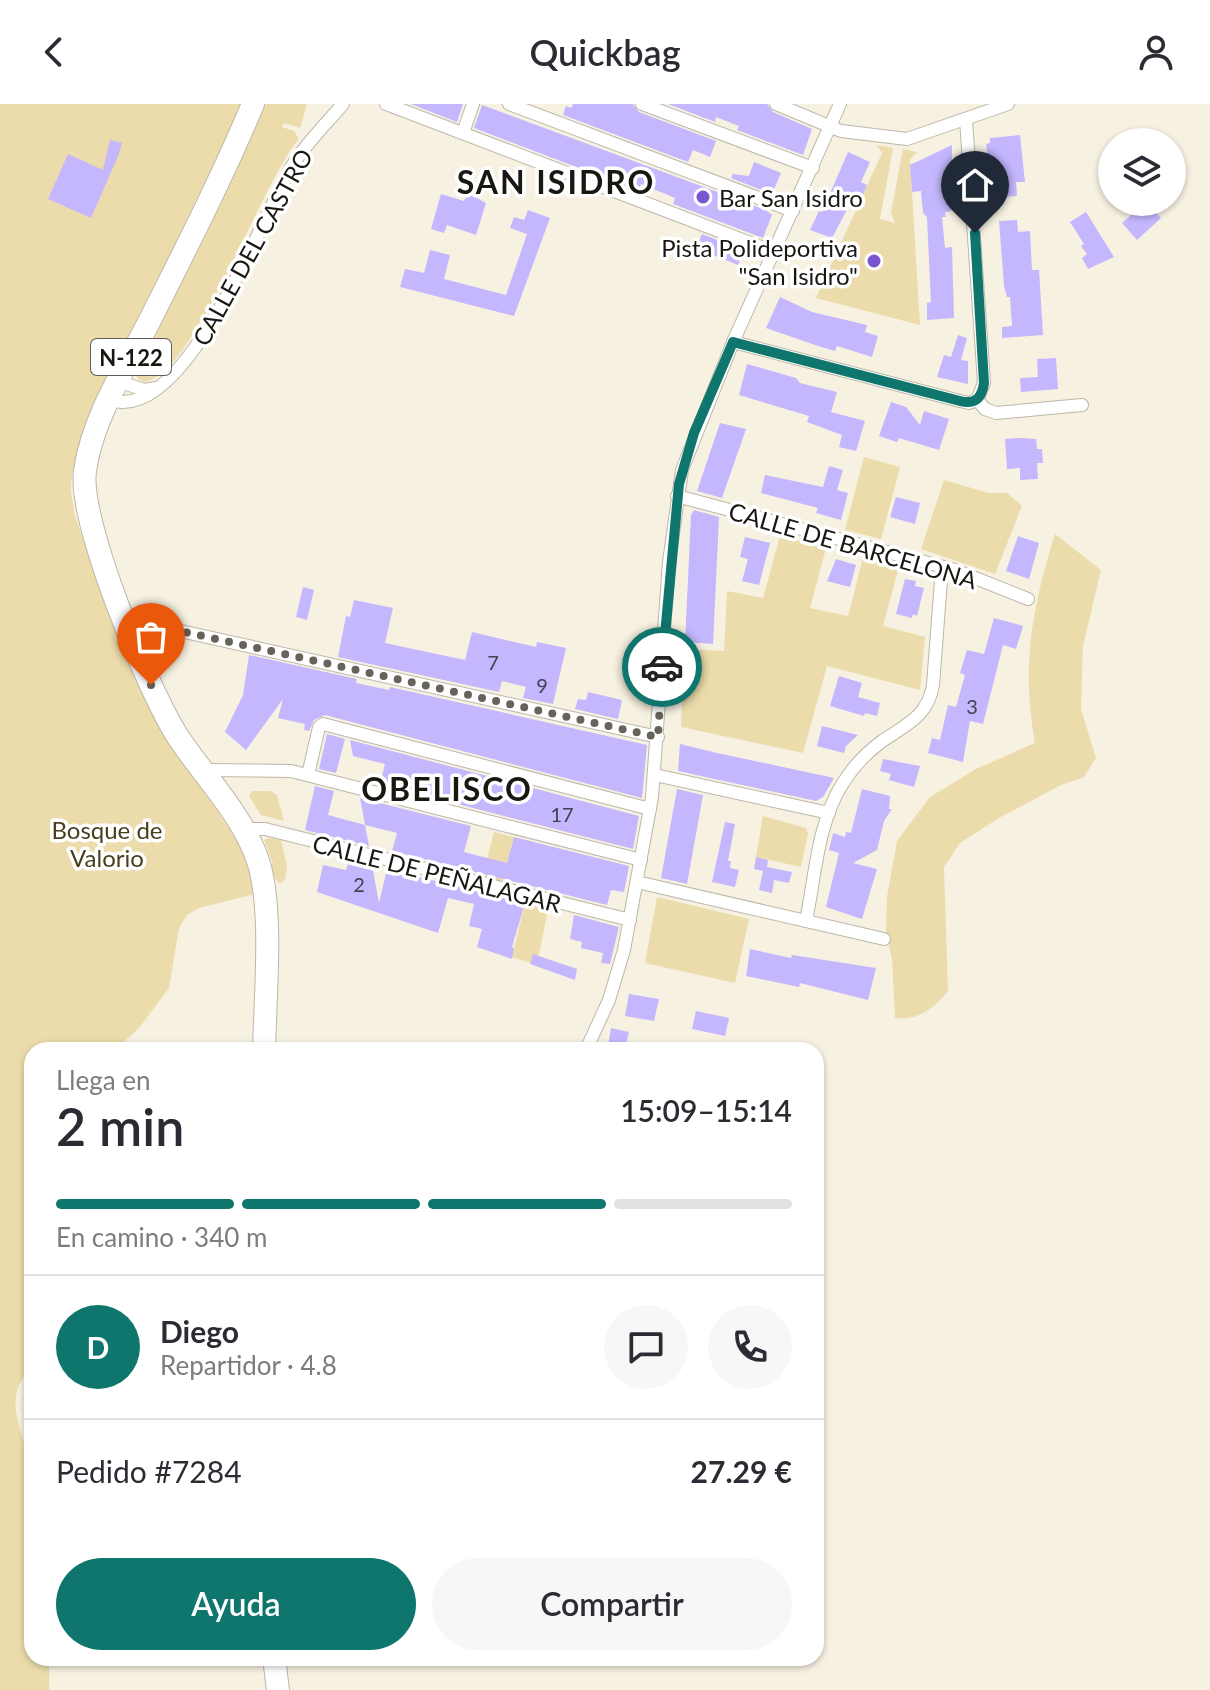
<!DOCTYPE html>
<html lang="es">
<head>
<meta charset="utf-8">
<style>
	:root { --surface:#fff; --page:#f7f7f7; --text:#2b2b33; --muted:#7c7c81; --line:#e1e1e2; --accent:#0f766e }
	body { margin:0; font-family:Lato,sans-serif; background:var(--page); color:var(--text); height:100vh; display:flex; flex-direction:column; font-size:30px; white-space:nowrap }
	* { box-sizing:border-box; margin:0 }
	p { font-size:26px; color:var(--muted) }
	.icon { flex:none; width:44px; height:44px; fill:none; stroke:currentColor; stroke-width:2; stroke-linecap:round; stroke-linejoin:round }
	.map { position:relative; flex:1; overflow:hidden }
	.details { position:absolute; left:24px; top:938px; width:800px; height:624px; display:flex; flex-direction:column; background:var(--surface); border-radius:24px; box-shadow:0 2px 6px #0004 }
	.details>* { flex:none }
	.buttons { position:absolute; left:1098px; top:24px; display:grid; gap:16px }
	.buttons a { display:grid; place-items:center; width:88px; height:88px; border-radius:50%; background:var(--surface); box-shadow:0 2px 6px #0004; font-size:40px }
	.pin { position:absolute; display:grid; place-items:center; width:68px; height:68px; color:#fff; margin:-82px -34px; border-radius:50% 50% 50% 0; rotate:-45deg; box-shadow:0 0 8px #0007 }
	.pin .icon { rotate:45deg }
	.courier { position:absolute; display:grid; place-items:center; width:80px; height:80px; margin:-40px; border:6px solid #0f766e; border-radius:50%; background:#fff; color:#222; box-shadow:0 2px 10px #0007 }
	.headline em { font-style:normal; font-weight:600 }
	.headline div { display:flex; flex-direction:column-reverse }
	.headline { display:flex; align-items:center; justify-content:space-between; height:136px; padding:0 32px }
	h1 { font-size:52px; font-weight:600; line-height:60px }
	.bar { display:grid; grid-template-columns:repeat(4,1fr); gap:12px 8px; align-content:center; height:96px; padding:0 32px }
	.bar i { height:10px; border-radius:6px; background:var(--line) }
	.bar .current { background:var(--accent) }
	.bar p { grid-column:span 4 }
	.line { display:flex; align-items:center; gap:20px; padding:0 32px; border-top:2px solid var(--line) }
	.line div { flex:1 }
	.round { display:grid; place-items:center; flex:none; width:84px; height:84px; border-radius:42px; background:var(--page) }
	.primary-button { display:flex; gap:16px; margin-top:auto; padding:16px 32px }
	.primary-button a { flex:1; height:92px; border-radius:48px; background:var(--accent); color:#fff; font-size:32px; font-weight:600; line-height:92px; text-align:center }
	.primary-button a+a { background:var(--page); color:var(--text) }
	header { display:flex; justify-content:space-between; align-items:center; height:104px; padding:0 32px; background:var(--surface); font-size:36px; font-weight:600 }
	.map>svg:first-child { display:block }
	.green { fill:#ecdcab }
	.building { fill:#c5b7fe }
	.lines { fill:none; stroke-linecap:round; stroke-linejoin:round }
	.street-casing { stroke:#bcb7a8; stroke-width:14 }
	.highway-casing { stroke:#bcb7a8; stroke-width:24 }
	.street { stroke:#fff; stroke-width:12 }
	.highway { stroke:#fff; stroke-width:22 }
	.done { stroke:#67635b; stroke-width:8; stroke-dasharray:0 14.4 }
	.route { stroke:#0f766e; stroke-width:10 }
	.poi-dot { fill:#7955cf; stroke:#fff; stroke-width:3 }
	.labels { text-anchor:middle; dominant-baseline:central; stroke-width:7; stroke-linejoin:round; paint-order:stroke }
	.number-label { font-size:20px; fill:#443f4d }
	.shield { fill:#fff; stroke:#5e5d59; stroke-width:2 }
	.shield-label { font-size:22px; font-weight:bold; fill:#191712 }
	.poi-label { font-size:24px; fill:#191712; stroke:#fff; text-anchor:start }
	.street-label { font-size:24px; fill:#191712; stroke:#fff }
	.park-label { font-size:24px; fill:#493e1d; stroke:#fff }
	.district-label { font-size:32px; font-weight:bold; letter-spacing:2px; fill:#191712; stroke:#fff }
</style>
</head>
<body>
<header><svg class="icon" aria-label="back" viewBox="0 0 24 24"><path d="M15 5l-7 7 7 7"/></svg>Quickbag<svg class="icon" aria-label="person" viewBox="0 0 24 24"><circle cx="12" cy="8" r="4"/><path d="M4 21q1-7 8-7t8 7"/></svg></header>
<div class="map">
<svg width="1210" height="1586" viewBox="0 0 1210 1586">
	<rect width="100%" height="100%" fill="#f7f1e2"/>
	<g class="green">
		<path d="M0,0H242L84,330L72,370L71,387L75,412L91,457L152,609L243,745L255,790L199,804L187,811L179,824L169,884L139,924L115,946H32V1264C0,1292 23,1328 32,1365V1554H49V1586H0Z"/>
		<path d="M266,0H307L300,24L284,19L282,23L294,27L299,35C261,78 195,273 143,278L137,274V268Z"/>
		<path d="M877,41L893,44L880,115L895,119L891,108L903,45L917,48L910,55L920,221L816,194L882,49Z"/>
		<path d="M864,353L900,363L881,435L845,426Z"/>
		<path d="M944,376L989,389H1007L1022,402L995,470L921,445Z"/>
		<path d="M1055,430L1101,466L1083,542L1081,605L1096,654L1084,673L1061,681L999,714L960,739L944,763L948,887C933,905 918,917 895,914L892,856L886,827L887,793L897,737L930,693L976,665L1035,639C1021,562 1032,504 1055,430Z"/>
		<path d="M780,432L826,444L810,504L848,512L864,450L900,459L883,522L925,533L920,586L827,562L803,649L681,623L684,545L724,547L727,487L763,494Z"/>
		<path d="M252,687H270L277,691L284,717L261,711L249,692Z"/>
		<path d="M763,712L806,724L808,730L801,763L756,753Z"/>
		<path d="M494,728L514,733L502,777L483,772Z"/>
		<path d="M269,734L281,736L287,762L285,776L280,780L272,771L270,761L273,760L264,736Z"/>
		<path d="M657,793L749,815L735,879L645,859Z"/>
		<path d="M525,799L548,805L537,861L512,853Z"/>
	</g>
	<g class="building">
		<path d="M411,0H463L457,18Z"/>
		<path d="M573,0H633L639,8L716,37L710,53L693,46L688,58L563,11L566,2L571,4Z"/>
		<path d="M668,0H767L773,8L812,25L803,51L737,26L739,22L716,13L715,18Z"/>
		<path d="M482,1L766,106L772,111L763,134L673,100L675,94L641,80L639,87L474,24Z"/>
		<path d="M1020,31L1025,78H1016L1017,92L990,94V82H995L993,54H988L986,40L990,39V34Z"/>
		<path d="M110,36L122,39L119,50L91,114L48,95L68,50L103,66Z"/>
		<path d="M952,41L951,107L945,108L946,113H942L945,144L952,143L954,214L927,216V199L931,198L927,113L923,109L921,87L912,88L910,61Z"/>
		<path d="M848,48L870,58L861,78L867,81L859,100L852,96L832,134L810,126L819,107L822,108Z"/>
		<path d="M754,58L781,69L772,90L731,74L733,70L749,72Z"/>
		<path d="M468,89L486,99L476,131L447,121L444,129L431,125L441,90L464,97Z"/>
		<path d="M1146,98L1161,114L1137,136L1122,119Z"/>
		<path d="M528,106L550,114L514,212L400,183L405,165L424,169L430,146L450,151L444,175L506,191L527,130L510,124L514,113L524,116Z"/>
		<path d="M1086,108L1114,153L1088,165L1082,154L1087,150L1081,142L1084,140L1070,118Z"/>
		<path d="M1017,116L1018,128L1030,127L1032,166H1039L1043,231L1002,234V223L1012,222L1010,193H1007L1004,182L999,117Z"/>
		<path d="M702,130L744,146L738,161L696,144Z"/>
		<path d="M780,193L812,208L867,221L865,228L878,232L872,253L837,242L835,247L818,242L766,224Z"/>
		<path d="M958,231L967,234L961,256L968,257V280L937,273L944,251L951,253Z"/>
		<path d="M1056,254L1058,285L1021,288L1020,274L1038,273L1037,255Z"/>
		<path d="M747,260L796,274L800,279L837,288L831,308L865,317L856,347L839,343L842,331L807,318L809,312L739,291Z"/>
		<path d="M891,298L906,303L920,321L924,307L949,315L939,346L899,334L897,338L879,332Z"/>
		<path d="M720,319L746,325L722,394L697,387Z"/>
		<path d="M1019,334L1036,335L1037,345H1042L1043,359H1037L1038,375L1020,376V364L1007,365L1005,335Z"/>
		<path d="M829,362L843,366L837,386L848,389L841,416L816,409L818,404L761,389L765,371L823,383Z"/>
		<path d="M896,393L920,399L915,420L890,413Z"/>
		<path d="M694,406L719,413L713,540L685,538L691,411Z"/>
		<path d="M1018,432L1039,439L1029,475L1006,467Z"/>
		<path d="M745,433L770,439L759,481L742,477L748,455L740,453Z"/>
		<path d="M836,455L856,461L850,483L827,477Z"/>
		<path d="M905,475L916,477L915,482L924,484L917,512L913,510L912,514L896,510Z"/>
		<path d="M303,483L314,486L307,516L296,513Z"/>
		<path d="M354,496L393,504L385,539L465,556L472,528L536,543L537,538L566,544L553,600L523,594L526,583L502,577L499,588L338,553L346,512L350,513Z"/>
		<path d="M994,514L1023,522L1016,545L1003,541L983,620L970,617L963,658L928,649L932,634L940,636L948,601L956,603L965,571L960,569L967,546L984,550Z"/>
		<path d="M249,551L357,575L356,579L389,586L390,583L647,641L642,694L325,611L314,616L309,627L304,626L305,620L278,614L283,595L246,646L225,628L243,591Z"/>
		<path d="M839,572L862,579L858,593L880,599L877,612L865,609L864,612L830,602Z"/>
		<path d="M588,588L622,596L618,615L575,605L578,595L586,596Z"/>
		<path d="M822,622L858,631L846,642L844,649L817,642Z"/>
		<path d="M327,630L345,635L336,669L319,665Z"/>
		<path d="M350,636L639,712L633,745L380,680L385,660L353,652Z"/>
		<path d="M680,640L717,649L834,674L823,693L816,697L678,667Z"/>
		<path d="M883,655L920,662L914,683L889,676L891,670L880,667Z"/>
		<path d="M315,682L334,687L328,711L365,721L369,742L305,726Z"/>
		<path d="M677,685L703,691L687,780L661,774Z"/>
		<path d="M862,685L890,692L889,705H892L884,717L877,746L853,759L877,765L862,815L826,803L839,749L829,746L833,729L845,733L846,728L851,729Z"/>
		<path d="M360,694L471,722L464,748L507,759L514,733L629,762L624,788L611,786L607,801L392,747L397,729L365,721Z"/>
		<path d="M725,718L735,720L728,757H731L730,764L739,766L735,783L712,778Z"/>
		<path d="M756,753L768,756L767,763L792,768L789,779L774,776L772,789L759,786L763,767L754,765Z"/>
		<path d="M349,755L372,761L379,799L387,765L525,799L512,843L514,844L512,855L477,843L482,825L469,822L474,800L448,794L438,829L317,788L323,761L346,766Z"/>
		<path d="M574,811L619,823L610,860L601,859L603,849L581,844L582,838L570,835Z"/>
		<path d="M750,845L791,854L792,851L876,864L868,896L800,879L799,883L746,872Z"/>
		<path d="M533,850L577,865L575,876L530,860Z"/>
		<path d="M629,890L659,895L654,917L625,912Z"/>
		<path d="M696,907L729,914L725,932L692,925Z"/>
		<path d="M611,924L629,928L625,945L608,942Z"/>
	</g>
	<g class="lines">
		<g class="street-casing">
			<g id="street">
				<path d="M386,0L774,148"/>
				<path d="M509,0L793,107"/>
				<path d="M642,0L813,64"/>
				<path d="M776,0L841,27L907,35L1008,0"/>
				<path d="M463,29L473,0"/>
				<path d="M733,238L960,297L969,299L977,296L984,279L966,16"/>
				<path d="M118,277L144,286L156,284"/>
				<path d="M110,296C186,321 261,114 292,62C306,39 326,20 343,0"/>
				<path d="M977,296L985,305L996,309L1082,301"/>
				<path d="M677,392L955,466L1028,495"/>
				<path d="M126,518L149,520L658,633"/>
				<path d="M202,666L291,667L641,756"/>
				<path d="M308,671L319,623L323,620L650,705"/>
				<path d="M655,671L829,709"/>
				<path d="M243,725H265L630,816"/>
				<path d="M637,778L884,835"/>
				<path d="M806,817C815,773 818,717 843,679C853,663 866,649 881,638C905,621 928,613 933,581L942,463"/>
				<path d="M586,946L609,896L624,846L652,693L669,458L682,366L733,238L840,0"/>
			</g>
		</g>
		<g class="highway-casing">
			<g id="highway">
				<path d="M253,0C222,74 185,146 149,218C125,264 92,315 85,367C78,418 149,588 178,633C204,672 241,709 257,754C274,800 265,894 264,946"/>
				<path d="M274,1554L278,1586"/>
			</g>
		</g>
		<use href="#street" class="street"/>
		<use href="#highway" class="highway"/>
	</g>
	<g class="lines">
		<path class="done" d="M151,581L126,518L149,520L658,633L662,563"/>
		<path class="route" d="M662,563L679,380L694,329L733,238L960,297C975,301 982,294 984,279L975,129"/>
	</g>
	<g class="poi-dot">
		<circle cx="703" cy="93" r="8"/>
		<circle cx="874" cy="157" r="8"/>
	</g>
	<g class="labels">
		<g class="number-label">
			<text x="493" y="558">7</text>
			<text x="542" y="581">9</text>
			<text x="972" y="602">3</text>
			<text x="562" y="710">17</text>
			<text x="359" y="780">2</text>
		</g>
		<rect class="shield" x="91" y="235" width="80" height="36" rx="6"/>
		<g class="shield-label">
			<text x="131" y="253">N-122</text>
		</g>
		<g class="poi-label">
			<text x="719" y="93">Bar San Isidro</text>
			<text x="858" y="143" text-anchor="end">Pista Polideportiva<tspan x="858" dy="28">"San Isidro"</tspan></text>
		</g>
		<g class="street-label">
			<text transform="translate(252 143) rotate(-61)">CALLE DEL CASTRO</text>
			<text transform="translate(853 441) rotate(16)">CALLE DE BARCELONA</text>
			<text transform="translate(437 769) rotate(14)">CALLE DE PEÑALAGAR</text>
		</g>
		<g class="park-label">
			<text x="107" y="725">Bosque de<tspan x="107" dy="28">Valorio</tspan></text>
		</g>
		<g class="district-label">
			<text x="556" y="77">SAN ISIDRO</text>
			<text x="447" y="684">OBELISCO</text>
		</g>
	</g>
</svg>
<div class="buttons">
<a><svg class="icon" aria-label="layers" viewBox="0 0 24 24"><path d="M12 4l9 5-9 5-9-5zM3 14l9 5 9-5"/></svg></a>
</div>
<div class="pin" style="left:151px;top:581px;background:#ea580c"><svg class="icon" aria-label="bag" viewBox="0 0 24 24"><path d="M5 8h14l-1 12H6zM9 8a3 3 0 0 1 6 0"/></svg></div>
<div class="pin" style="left:975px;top:129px;background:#1f2937"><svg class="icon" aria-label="home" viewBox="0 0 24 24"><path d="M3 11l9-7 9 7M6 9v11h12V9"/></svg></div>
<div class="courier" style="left:662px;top:563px"><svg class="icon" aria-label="car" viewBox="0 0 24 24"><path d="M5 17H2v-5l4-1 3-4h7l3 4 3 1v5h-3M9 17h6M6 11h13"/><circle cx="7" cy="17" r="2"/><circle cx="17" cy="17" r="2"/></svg></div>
<section class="details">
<div class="headline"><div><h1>2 min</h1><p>Llega en</p></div><em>15:09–15:14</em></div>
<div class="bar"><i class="current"></i><i class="current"></i><i class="current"></i><i></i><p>En camino · 340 m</p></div>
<div class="line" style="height:144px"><b class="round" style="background:var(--accent);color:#fff">D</b><div><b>Diego</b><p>Repartidor · 4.8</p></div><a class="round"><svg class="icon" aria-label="chat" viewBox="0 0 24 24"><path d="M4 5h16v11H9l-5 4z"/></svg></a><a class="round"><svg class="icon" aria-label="phone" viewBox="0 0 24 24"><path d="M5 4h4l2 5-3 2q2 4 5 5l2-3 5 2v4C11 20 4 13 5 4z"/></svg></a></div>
<div class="line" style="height:104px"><div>Pedido #7284</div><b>27.29 €</b></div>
<div class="primary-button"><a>Ayuda</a><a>Compartir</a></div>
</section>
</div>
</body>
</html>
